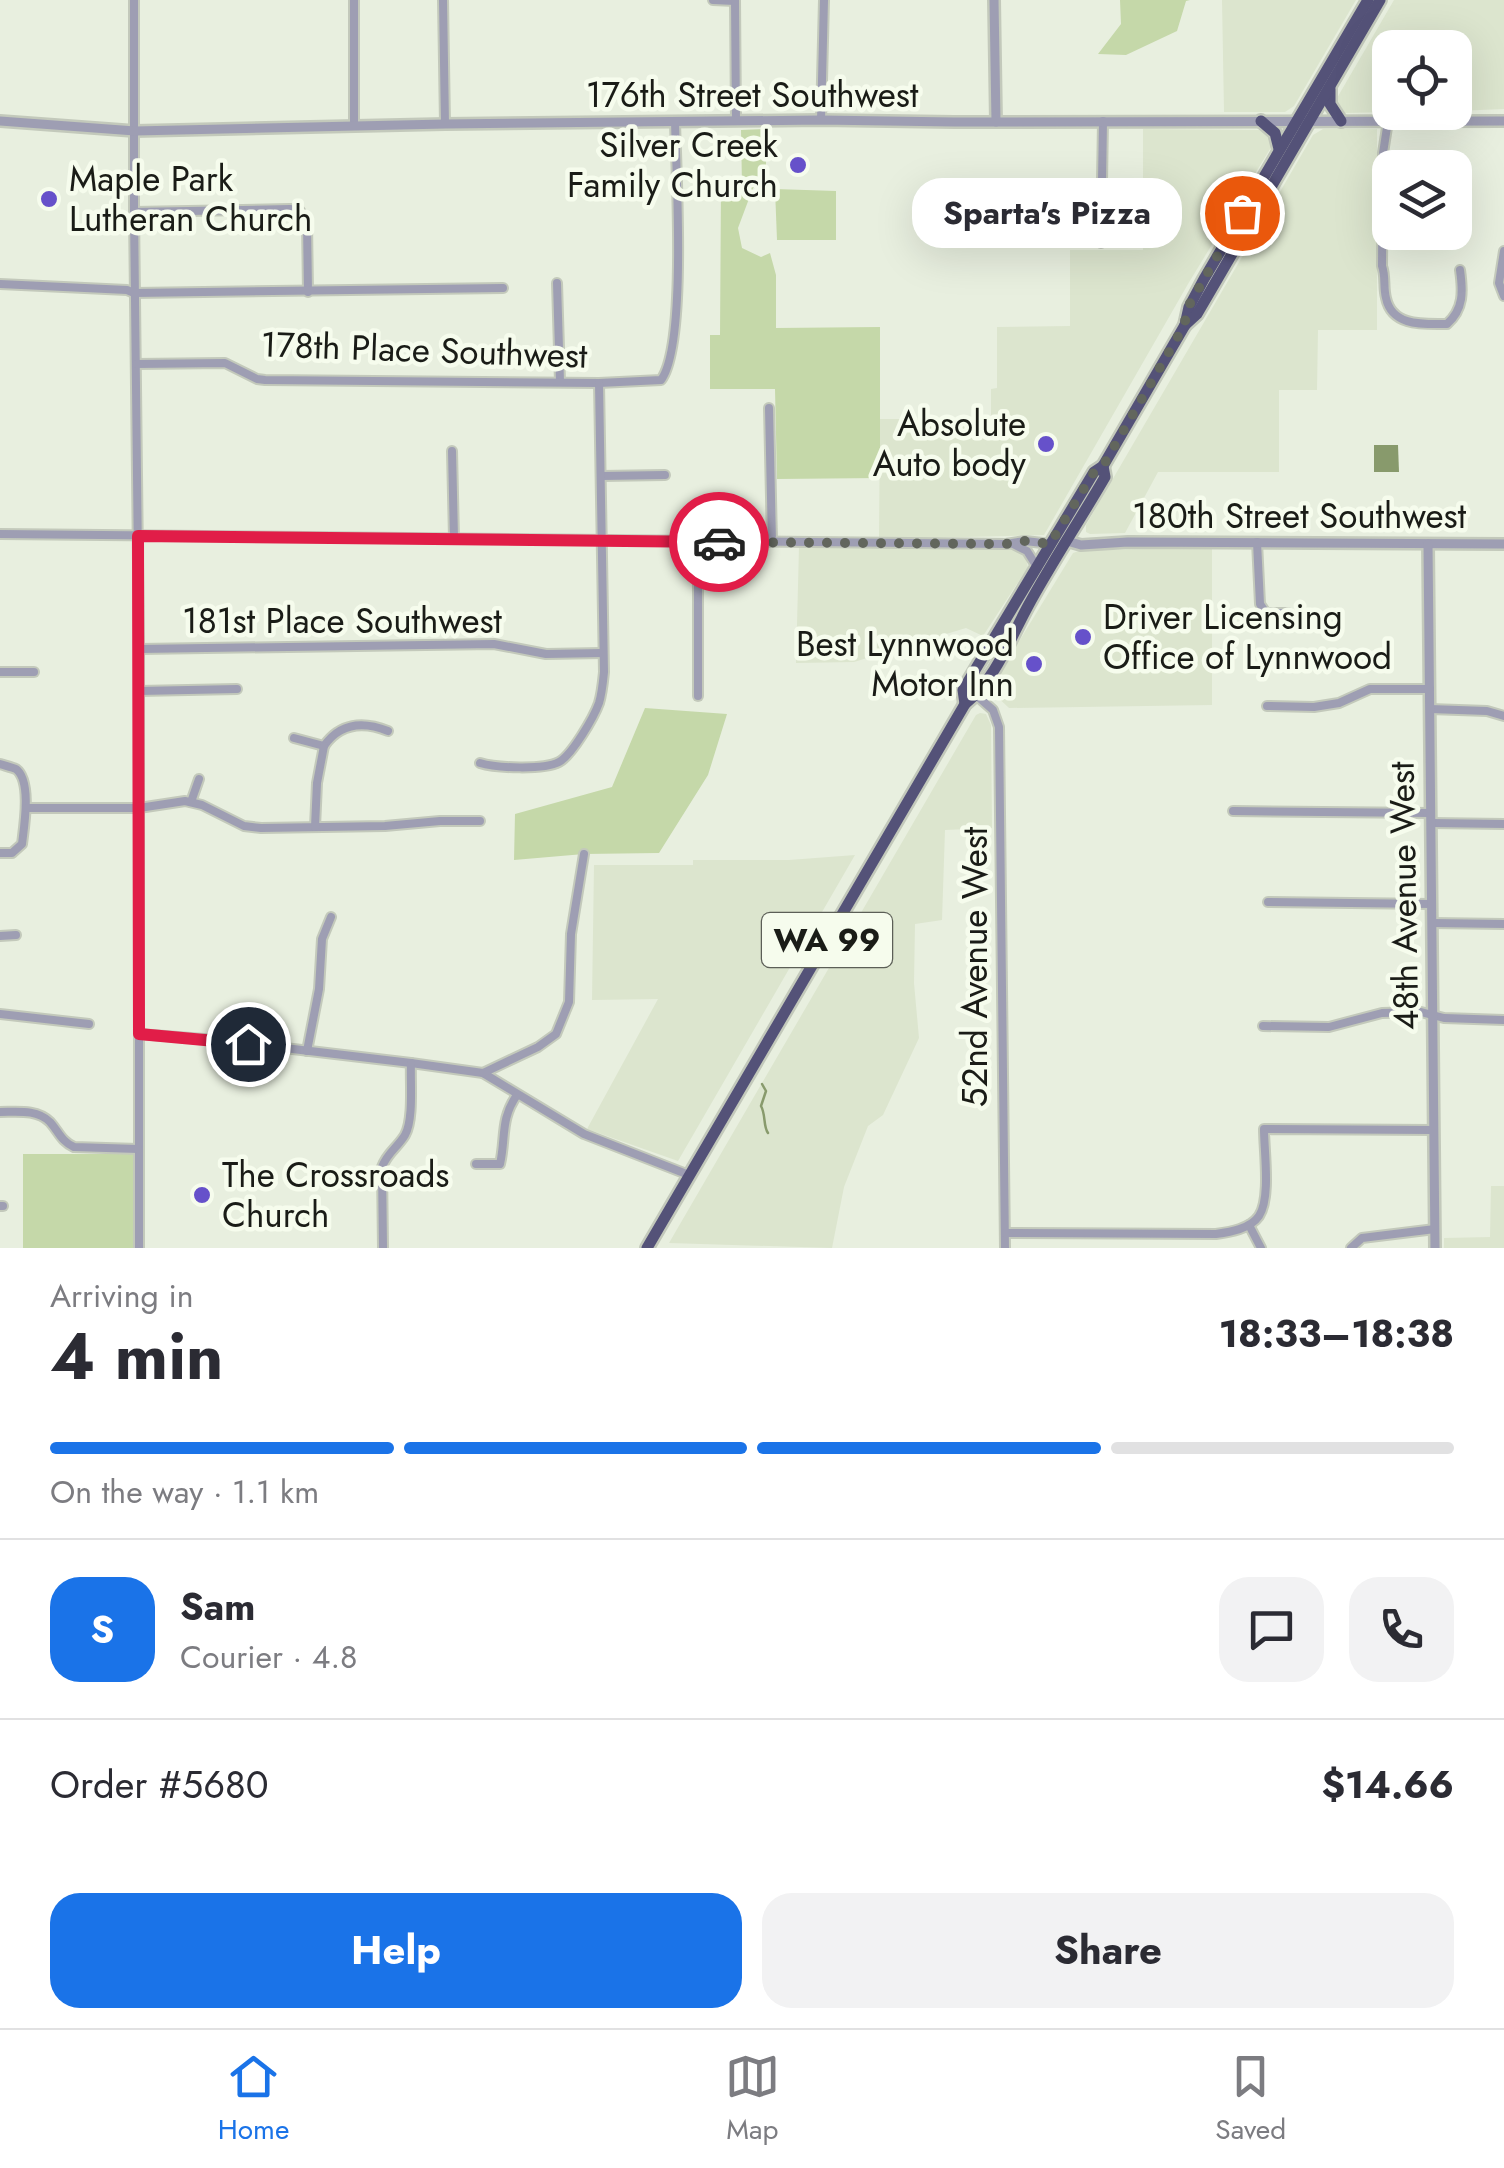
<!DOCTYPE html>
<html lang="en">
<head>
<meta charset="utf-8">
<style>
	:root { --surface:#fff; --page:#f2f2f3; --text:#2b2b33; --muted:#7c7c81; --line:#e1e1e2; --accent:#1a73e8 }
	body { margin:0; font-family:Jost,sans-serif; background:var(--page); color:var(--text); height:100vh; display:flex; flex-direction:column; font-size:38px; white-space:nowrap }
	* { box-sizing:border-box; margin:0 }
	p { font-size:32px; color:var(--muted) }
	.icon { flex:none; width:55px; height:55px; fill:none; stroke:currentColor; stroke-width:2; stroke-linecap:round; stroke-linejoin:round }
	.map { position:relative; height:1248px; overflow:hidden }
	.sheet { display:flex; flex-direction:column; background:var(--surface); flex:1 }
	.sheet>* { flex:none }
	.fabs { position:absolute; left:1372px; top:30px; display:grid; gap:20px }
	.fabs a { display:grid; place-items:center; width:100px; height:100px; border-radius:20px; background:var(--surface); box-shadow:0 10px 40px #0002; font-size:50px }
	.pin { position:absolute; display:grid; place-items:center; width:85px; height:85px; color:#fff; margin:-42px; border:5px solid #fff; border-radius:50%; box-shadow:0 2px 10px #0007 }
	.courier { position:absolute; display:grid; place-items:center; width:100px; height:100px; margin:-50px; border:8px solid #e11d48; border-radius:50%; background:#fff; color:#222; box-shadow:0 2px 12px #0007 }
	.bubble { position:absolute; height:70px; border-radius:30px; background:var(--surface); box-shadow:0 10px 40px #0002; font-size:32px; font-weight:700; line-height:70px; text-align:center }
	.headline em { font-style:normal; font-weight:700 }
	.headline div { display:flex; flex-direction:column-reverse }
	.headline { display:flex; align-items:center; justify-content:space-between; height:170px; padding:0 50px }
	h1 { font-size:65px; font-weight:700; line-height:75px }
	.bar { display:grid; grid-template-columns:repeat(4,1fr); gap:15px 10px; align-content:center; height:120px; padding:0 50px }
	.bar i { height:12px; border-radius:8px; background:var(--line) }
	.bar .active { background:var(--accent) }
	.bar p { grid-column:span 4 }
	.line { display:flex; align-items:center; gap:25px; padding:0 50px; border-top:2px solid var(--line) }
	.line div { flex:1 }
	.round { display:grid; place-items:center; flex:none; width:105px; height:105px; border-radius:30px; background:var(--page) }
	.cta { display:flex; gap:20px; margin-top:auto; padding:20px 50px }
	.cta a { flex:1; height:115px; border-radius:30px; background:var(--accent); color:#fff; font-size:40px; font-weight:700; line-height:115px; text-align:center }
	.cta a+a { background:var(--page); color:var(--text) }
	.tab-bar { display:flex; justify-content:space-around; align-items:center; height:140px; border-top:2px solid var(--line); background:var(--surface); font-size:28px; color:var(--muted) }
	.tab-bar a { display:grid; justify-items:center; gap:5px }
	.tab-bar .active { color:var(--accent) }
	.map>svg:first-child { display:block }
	.built { fill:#dce5ce }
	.green { fill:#c5d8a9 }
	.water { fill:#889a6c }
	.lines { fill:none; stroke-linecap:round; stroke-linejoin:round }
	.stream { stroke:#889a6c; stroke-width:2.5 }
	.minor-casing { stroke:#c3c9bb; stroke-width:12 }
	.tertiary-casing { stroke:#c3c9bb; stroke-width:14 }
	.trunk-casing { stroke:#c3c9bb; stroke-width:16 }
	.minor { stroke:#9e9eb3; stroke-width:8 }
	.tertiary { stroke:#9e9eb3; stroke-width:9 }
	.trunk { stroke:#545278; stroke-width:11 }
	.done { stroke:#62665d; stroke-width:10; stroke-dasharray:0 18 }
	.route { stroke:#e11d48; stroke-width:12 }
	.poi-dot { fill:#6651ca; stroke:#f6fced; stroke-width:4 }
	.labels { text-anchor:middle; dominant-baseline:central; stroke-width:9; stroke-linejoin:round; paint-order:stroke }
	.shield { fill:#f6fced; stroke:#5c5f57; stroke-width:2.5 }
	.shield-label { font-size:32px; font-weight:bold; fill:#1a1c17 }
	.street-label { font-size:35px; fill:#1a1c17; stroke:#f6fced }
	.poi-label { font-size:35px; fill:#1a1c17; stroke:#f6fced; text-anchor:end }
</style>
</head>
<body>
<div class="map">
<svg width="1504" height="1248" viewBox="0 0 1504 1248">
	<rect width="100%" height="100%" fill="#e8efdf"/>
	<g class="built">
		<path d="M1222,0H1356L1294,106L1285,112H1224Z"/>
		<path d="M1394,0H1504V109L1455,111V48H1390V112L1345,113L1337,106V98Z"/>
		<path d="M1143,129L1259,130L1270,136L1273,144L1188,284L1044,535L879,539L880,419H991V389L997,388V327L1070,326V250H1143Z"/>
		<path d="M1323,129H1377V330H1318L1317,390H1279V472H1158L1125,533L1090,534L1086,532V525L1313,135Z"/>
		<path d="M799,547L1005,548L1017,550L1025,555L1028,567L983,636L966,628L854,662L796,663Z"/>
		<path d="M1212,548V705L1009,708L992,692L991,687L1073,553L1081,550Z"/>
		<path d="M980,713L986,714L991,725L992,828L945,830L942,920L915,924L914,983L919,1038L883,1115L868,1126L844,1187L832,1248L669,1243L976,715Z"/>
		<path d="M855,855L678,1161L587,1129L658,999L592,1000L594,865H693V860H789Z"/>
		<path d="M1491,1186H1504V1248H1444V1238L1490,1237Z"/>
	</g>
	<g class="green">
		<path d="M1120,0H1190L1186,1L1177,31L1126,55L1098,54L1121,24Z"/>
		<path d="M766,129V182L763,188H753L738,228L742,248L761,257L770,253L776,275V328L880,327V478L777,479L775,389H710V335H720L721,187L742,186L741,130Z"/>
		<path d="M775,189L836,191V240H777Z"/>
		<path d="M645,708L727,714L708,775L659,853L584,854L514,860L515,814L612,787Z"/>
		<path d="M23,1154H135L134,1248H23Z"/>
	</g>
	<path class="water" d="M1374,445H1398L1399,472H1374Z"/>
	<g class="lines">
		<path class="stream" d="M762,1084L766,1091L761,1106C766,1115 763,1126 768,1133"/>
		<g class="minor-casing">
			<g id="minor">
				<path d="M134,0V212L139,649V1248"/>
				<path d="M354,0V125"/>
				<path d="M443,0L445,124"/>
				<path d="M713,0L735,1"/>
				<path d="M735,0L736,121"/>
				<path d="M821,120L824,0"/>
				<path d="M1388,121L1383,153L1382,266C1386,277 1383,287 1386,298C1392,327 1424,324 1447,324C1464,309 1463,291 1460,270"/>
				<path d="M134,212L290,209L300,211L307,223L308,292"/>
				<path d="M1101,243L1103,121"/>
				<path d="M1504,251L1499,283L1504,296"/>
				<path d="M557,283L560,382"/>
				<path d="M0,284L127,290L134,293L503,288"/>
				<path d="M136,364L225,363L257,379L265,380L599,383L661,380C687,345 676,171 675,121"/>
				<path d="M769,408L772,542"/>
				<path d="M452,451L454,538"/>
				<path d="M602,476L665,475"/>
				<path d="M0,534L1006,544L1025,541L1051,544"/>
				<path d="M698,542V696"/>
				<path d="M1257,542L1260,604L1266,613H1288L1300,619"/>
				<path d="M1013,544L1027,551L1037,567"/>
				<path d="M139,649L494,644L546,654L603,653"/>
				<path d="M0,672H34"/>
				<path d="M139,691L237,689"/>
				<path d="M976,695L993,710L999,727L1005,1248"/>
				<path d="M1267,706L1314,707L1339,703L1370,689H1430"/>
				<path d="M1430,709L1487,711L1504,716"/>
				<path d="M294,738L324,746C340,723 363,721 388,731"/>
				<path d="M480,763C496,768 544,770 559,762C572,755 594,717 599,703C602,693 603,682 604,672L599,383"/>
				<path d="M0,764C3,765 14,768 16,769C32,781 24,827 22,844L12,853H0"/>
				<path d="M191,802L199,779"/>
				<path d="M26,808H139L185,801L202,805L244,826L261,828L385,826L440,821H480"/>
				<path d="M1233,811L1430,813"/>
				<path d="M1431,823L1504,824"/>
				<path d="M315,827L317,783L324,746"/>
				<path d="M1268,902L1431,904"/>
				<path d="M1432,923L1504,924"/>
				<path d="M0,936L16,935"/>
				<path d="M0,1014L89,1024"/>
				<path d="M1263,1026L1329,1027L1382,1013L1421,1012L1444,1018L1504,1020"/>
				<path d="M139,1034L217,1040L411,1063L483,1073L584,1134L689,1175"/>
				<path d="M307,1051L319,989L322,939L331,917"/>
				<path d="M483,1073L538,1047L556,1034L569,1002L571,934L584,854"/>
				<path d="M0,1112C17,1112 37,1109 50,1122C59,1132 61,1141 74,1147L138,1149"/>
				<path d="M476,1164H500C506,1138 500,1119 517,1095"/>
				<path d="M0,1206H3"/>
				<path d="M1249,1225L1261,1248"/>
				<path d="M1005,1233L1216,1234C1230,1232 1250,1229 1259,1216C1271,1198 1264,1151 1264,1129L1434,1130"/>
				<path d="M383,1248L382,1167C387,1153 398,1147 405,1135C414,1119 410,1081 411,1063"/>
				<path d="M1351,1248L1362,1238L1435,1229"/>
			</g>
		</g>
		<g class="tertiary-casing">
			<g id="tertiary">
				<path d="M994,0L996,122"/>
				<path d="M0,121L135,131L445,124L821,120L954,122L1504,121"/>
				<path d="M1067,541L1081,545L1128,542L1504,544"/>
				<path d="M1428,544L1435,1248"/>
			</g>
		</g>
		<g class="trunk-casing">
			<g id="trunk">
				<path d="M1330,89V104L1341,121"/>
				<path d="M1261,121L1275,133L1279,149"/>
				<path d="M1185,325L1189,307L1204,279L1368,0"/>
				<path d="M965,704L963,690L1094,472L1103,466L1185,325L1197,314L1380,0"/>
				<path d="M647,1248L965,704C995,680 1010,639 1028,606C1052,562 1080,520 1105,477L1103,466"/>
			</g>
		</g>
		<use href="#minor" class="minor"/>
		<use href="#tertiary" class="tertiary"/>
		<use href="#trunk" class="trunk"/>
	</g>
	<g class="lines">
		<path class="done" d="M719,542L1006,544L1025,541L1050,544L1094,472L1103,466L1184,326L1188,307L1242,213"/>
		<path class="route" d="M248,1044L139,1034L138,536L719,542"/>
	</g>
	<g class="poi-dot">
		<circle cx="798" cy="165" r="10"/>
		<circle cx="49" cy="199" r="10"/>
		<circle cx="1046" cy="444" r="10"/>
		<circle cx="1083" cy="637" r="10"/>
		<circle cx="1034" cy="664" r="10"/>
		<circle cx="202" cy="1195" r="10"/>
	</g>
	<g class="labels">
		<rect class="shield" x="762" y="913" width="130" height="54" rx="8"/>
		<g class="shield-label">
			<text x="827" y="940">WA 99</text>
		</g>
		<g class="street-label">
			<text x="752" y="95">176th Street Southwest</text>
			<text transform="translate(424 350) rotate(2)">178th Place Southwest</text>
			<text x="1299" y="516">180th Street Southwest</text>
			<text x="342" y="621">181st Place Southwest</text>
			<text transform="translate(1404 896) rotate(-91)">48th Avenue West</text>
			<text transform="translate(975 967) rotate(-90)">52nd Avenue West</text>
		</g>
		<g class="poi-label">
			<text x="778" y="145">Silver Creek<tspan x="778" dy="40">Family Church</tspan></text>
			<text x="69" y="179" text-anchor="start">Maple Park<tspan x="69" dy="40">Lutheran Church</tspan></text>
			<text x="1026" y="424">Absolute<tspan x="1026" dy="40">Auto body</tspan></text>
			<text x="1103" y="617" text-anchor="start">Driver Licensing<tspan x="1103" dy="40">Office of Lynnwood</tspan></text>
			<text x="1014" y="644">Best Lynnwood<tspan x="1014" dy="40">Motor Inn</tspan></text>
			<text x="222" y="1175" text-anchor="start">The Crossroads<tspan x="222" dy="40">Church</tspan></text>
		</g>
	</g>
</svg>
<div class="fabs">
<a><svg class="icon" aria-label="locate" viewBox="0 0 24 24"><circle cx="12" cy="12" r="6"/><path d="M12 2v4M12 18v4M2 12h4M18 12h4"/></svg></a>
<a><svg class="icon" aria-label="layers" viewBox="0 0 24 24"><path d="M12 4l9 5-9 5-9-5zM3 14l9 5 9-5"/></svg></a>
</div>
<div class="pin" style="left:1242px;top:213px;background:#ea580c"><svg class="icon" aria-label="bag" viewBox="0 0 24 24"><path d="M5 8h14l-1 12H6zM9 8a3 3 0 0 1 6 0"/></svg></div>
<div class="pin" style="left:248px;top:1044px;background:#1f2937"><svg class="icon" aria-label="home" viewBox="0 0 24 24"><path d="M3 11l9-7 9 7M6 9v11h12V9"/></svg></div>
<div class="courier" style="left:719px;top:542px"><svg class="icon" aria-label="car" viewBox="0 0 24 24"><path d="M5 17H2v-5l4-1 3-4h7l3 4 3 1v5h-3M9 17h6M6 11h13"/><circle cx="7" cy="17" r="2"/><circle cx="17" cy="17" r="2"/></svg></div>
<div class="bubble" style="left:912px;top:178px;width:270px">Sparta's Pizza</div>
</div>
<section class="sheet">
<div class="headline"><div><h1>4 min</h1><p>Arriving in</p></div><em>18:33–18:38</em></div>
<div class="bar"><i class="active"></i><i class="active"></i><i class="active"></i><i></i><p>On the way · 1.1 km</p></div>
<div class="line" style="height:180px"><b class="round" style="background:var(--accent);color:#fff">S</b><div><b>Sam</b><p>Courier · 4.8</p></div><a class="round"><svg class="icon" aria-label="chat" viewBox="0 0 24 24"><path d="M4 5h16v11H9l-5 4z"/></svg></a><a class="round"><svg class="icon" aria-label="phone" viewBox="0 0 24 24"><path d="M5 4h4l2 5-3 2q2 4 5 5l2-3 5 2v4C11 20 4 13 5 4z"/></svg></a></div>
<div class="line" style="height:130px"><div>Order #5680</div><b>$14.66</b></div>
<div class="cta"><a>Help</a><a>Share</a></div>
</section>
<nav class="tab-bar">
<a class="active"><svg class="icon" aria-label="home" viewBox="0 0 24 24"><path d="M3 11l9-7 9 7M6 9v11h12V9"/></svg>Home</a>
<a><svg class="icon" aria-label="map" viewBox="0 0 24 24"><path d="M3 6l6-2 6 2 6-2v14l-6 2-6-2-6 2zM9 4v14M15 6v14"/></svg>Map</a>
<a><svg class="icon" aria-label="saved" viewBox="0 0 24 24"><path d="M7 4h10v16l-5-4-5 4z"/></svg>Saved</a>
</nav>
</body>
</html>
